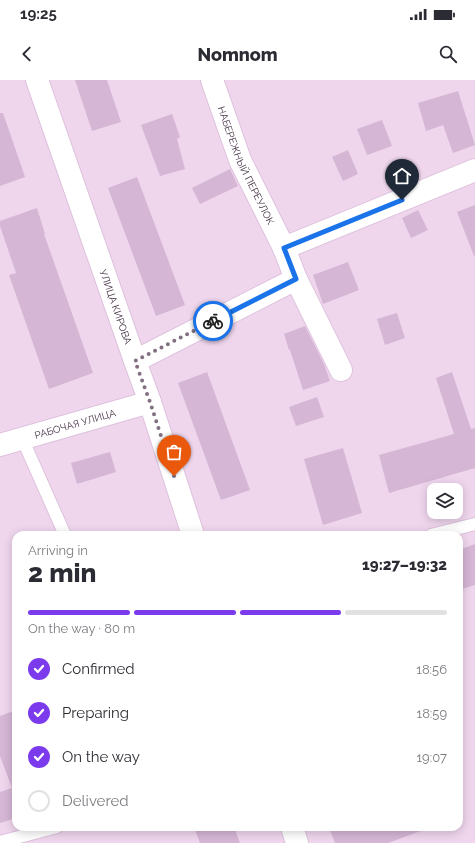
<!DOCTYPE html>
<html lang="en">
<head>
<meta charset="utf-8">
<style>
	:root { --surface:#fff; --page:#f7f7f7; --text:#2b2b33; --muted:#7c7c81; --line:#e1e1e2; --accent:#7c3aed }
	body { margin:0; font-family:Raleway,sans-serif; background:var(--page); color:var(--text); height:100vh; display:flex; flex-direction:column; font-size:15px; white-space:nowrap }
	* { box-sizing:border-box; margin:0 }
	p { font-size:13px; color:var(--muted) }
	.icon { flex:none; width:22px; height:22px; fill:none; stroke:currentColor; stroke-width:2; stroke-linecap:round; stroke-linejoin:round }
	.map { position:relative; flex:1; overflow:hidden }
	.sheet { position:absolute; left:12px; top:451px; width:451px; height:300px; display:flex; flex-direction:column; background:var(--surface); border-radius:12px; box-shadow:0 2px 10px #0003 }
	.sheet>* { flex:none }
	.tools { position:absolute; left:427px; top:403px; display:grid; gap:8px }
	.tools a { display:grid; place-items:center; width:36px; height:36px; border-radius:8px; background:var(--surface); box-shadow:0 2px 10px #0003; font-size:20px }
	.pin { position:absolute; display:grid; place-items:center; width:34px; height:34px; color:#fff; margin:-41px -17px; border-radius:50% 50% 50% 0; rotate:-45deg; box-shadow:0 0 4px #0007 }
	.pin .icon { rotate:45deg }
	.courier { position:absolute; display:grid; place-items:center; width:40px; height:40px; margin:-20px; border:3px solid #1a73e8; border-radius:50%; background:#fff; color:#222; box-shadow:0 1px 5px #0007 }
	.headline em { font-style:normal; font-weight:800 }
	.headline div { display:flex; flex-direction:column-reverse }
	.headline { display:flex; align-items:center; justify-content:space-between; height:68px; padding:0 16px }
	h1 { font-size:26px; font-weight:800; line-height:30px }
	.bar { display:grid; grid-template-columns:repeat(4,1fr); gap:6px 4px; align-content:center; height:48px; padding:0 16px }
	.bar i { height:5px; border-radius:3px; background:var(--line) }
	.bar .active { background:var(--accent) }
	.bar p { grid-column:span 4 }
	ol { padding:0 16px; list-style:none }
	li { display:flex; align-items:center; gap:12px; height:44px }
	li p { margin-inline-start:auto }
	li .icon { padding:4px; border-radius:50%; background:var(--accent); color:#fff; stroke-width:4 }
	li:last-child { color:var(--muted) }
	li i { width:22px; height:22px; border:2px solid var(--line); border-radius:50% }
	.status { display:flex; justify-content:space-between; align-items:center; height:28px; padding:0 20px; background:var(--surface); direction:ltr }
	.status svg { height:11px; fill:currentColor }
	header { display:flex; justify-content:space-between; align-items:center; height:52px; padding:0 16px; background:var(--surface); font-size:18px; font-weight:800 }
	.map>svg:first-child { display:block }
	.residential { fill:#efd6ed; fill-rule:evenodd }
	.building { fill:#d5b6d5 }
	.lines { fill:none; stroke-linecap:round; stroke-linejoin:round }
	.lane-casing { stroke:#dec1dc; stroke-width:14 }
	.street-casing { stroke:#dec1dc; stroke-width:24 }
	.lane { stroke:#fff; stroke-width:12 }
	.street { stroke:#fff; stroke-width:22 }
	.done { stroke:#827082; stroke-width:4; stroke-dasharray:0 7.2 }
	.route { stroke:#1a73e8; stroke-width:5 }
	.labels { text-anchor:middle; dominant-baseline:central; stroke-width:3; stroke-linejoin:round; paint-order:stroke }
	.street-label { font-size:10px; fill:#453245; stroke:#fff }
</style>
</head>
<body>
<div class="status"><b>19:25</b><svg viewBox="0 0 49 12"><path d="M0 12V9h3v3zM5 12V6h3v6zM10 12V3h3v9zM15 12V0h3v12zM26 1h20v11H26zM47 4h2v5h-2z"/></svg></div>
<header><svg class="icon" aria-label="back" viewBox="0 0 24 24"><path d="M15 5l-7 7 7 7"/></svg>Nomnom<svg class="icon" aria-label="search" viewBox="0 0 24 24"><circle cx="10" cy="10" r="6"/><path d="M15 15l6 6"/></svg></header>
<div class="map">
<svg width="475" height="763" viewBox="0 0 475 763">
	<rect width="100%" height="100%" fill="#f3e2f2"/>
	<path class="residential" d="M0,0H475V763H0ZM434,410H456V432H434ZM16,455H459V747H16Z"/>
	<g class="building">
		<path d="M75,0H107L121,42L92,51Z"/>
		<path d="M458,11L475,65L453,73L443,45L426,51L418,23Z"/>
		<path d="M0,33H3L25,97L0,106Z"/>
		<path d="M172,34L180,57L177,59L185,89L160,96L141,45Z"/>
		<path d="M382,40L392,66L367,75L357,49Z"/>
		<path d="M348,70L358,94L343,101L332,77Z"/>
		<path d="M230,89L238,106L200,124L192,108Z"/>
		<path d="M137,97L185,225L156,236L108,108Z"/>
		<path d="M475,125V175L474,176L457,132Z"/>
		<path d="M37,128L45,154H44L93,293L49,309L9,195L16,193L0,146V141Z"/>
		<path d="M418,130L428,150L411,158L402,138Z"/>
		<path d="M348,182L359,210L323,224L313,195Z"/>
		<path d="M397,233L405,258L385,265L377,239Z"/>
		<path d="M305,246L324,284L330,301L303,310L290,270H289L284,254Z"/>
		<path d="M207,292L250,410L221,420L178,303Z"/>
		<path d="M452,292L471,349L475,348V388L389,413L379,375L454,354L436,298Z"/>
		<path d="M317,317L324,337L296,346L289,327Z"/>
		<path d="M343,368L362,433L323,445L304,379Z"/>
		<path d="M110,372L116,392L77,404L71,383Z"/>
		<path d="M475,464V505L459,510V470Z"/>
		<path d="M16,630V738L0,743V712L12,708L0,676V636Z"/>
		<path d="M194,747H234L240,763H200Z"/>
		<path d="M329,747H426V749L388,763H335Z"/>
	</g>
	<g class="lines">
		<g class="lane-casing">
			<g id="lane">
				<path d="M22,358L65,455"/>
				<path d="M431,455L475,444"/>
				<path d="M0,762L57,747"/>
			</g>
		</g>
		<g class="street-casing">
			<g id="street">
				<path id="s1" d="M37,0L135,281L150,322L193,455"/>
				<path id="s2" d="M212,0L240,80L284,168L296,199L341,290"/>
				<path d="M284,168L475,90"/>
				<path d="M135,281L296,199"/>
				<path id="s3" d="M0,365L150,322"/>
				<path d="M292,747L297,763"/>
			</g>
		</g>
		<use href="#lane" class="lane"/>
		<use href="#street" class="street"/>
	</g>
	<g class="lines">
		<path class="done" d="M174,396L150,322L135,281L213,241"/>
		<path class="route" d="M213,241L296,199L284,168L402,120"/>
	</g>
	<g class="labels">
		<g class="street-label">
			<text stroke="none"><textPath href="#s2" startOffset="92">НАБЕРЕЖНЫЙ ПЕРЕУЛОК</textPath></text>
			<text stroke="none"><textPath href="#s1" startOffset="240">УЛИЦА КИРОВА</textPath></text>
			<text stroke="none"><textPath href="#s3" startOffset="78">РАБОЧАЯ УЛИЦА</textPath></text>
		</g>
	</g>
</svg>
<div class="tools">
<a><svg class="icon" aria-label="layers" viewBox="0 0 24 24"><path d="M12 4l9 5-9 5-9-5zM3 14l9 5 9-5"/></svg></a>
</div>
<div class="pin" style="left:174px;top:396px;background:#ea580c"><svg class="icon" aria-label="bag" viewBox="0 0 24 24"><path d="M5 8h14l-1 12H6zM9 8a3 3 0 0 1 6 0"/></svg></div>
<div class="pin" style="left:402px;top:120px;background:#1f2937"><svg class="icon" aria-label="home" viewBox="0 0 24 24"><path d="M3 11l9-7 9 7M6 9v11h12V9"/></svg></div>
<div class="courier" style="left:213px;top:241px"><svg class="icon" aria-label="bike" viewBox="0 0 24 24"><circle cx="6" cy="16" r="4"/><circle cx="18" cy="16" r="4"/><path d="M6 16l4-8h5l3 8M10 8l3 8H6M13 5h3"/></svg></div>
<section class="sheet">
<div class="headline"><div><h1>2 min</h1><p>Arriving in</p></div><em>19:27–19:32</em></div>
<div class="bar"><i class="active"></i><i class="active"></i><i class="active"></i><i></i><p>On the way · 80 m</p></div>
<ol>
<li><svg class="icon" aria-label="check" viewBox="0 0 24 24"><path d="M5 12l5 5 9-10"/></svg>Confirmed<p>18:56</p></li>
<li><svg class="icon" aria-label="check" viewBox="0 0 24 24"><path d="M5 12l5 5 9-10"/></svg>Preparing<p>18:59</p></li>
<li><svg class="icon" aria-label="check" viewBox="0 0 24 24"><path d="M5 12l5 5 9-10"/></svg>On the way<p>19:07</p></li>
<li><i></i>Delivered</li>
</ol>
</section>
</div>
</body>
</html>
